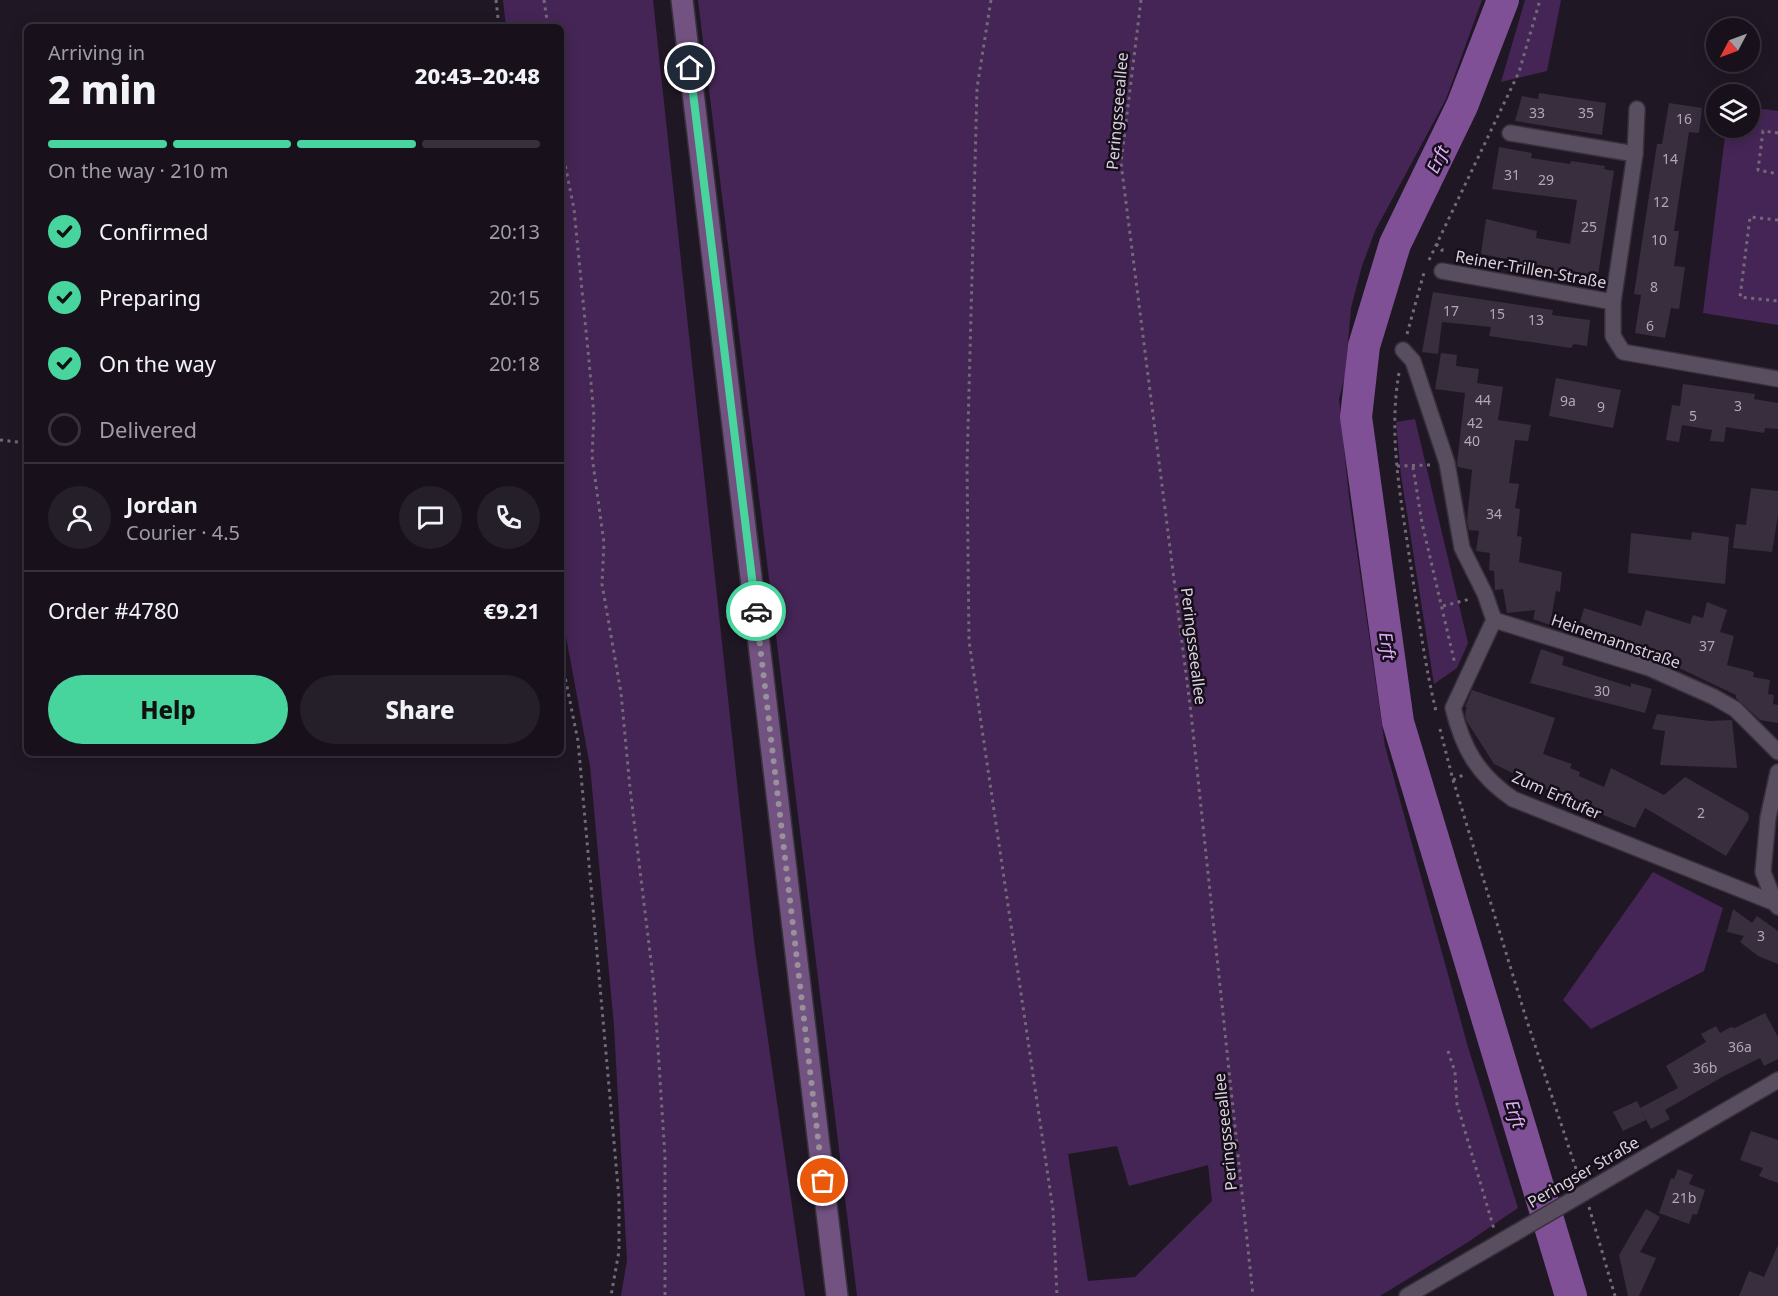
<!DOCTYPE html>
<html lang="en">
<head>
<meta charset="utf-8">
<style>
	:root { --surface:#18111c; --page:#251f29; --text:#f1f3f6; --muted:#9f9da3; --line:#36313b; --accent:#47d49d }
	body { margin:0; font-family:"Noto Sans",sans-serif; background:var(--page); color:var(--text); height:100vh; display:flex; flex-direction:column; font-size:22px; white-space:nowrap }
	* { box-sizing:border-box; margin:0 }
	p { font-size:20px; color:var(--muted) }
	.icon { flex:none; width:33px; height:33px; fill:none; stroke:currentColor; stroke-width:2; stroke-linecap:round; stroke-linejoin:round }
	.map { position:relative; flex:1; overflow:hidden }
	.panel { position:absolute; left:24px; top:24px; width:540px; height:732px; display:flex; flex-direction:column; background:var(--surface); border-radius:9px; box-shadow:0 3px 15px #0003,0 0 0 2px var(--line) }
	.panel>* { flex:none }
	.needle { width:39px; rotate:229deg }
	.controls { position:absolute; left:1706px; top:18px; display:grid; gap:12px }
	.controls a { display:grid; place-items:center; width:54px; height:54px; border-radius:50%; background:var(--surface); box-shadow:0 3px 15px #0003,0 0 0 2px var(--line); font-size:30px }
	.pin { position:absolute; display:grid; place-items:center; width:51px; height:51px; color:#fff; margin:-26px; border:3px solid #fff; border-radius:50%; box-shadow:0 2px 6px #0007 }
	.courier { position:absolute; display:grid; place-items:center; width:60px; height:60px; margin:-30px; border:4px solid #47d49d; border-radius:50%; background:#fff; color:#222; box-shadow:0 2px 8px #0007 }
	.headline em { font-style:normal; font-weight:800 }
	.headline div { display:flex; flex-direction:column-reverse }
	.headline { display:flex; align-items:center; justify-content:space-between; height:102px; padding:0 24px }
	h1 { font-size:39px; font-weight:800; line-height:45px }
	.bar { display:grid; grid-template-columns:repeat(4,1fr); gap:9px 6px; align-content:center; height:72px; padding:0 24px }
	.bar i { height:8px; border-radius:4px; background:var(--line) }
	.bar .active { background:var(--accent) }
	.bar p { grid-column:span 4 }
	.line { display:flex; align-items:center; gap:15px; padding:0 24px; border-top:2px solid var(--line) }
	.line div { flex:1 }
	.round { display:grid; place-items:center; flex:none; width:63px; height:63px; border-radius:32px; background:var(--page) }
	ol { padding:0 24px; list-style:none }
	li { display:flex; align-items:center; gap:18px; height:66px }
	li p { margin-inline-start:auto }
	li .icon { padding:6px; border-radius:50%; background:var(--accent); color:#111; stroke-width:4 }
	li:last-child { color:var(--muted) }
	li i { width:33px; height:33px; border:3px solid var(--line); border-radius:50% }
	.cta { display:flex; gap:12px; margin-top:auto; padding:12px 24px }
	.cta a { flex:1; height:69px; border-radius:36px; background:var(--accent); color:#111; font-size:24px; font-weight:800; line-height:69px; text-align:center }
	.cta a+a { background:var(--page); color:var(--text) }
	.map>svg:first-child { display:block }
	.green { fill:#452555; fill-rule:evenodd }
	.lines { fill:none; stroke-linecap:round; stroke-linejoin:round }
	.river { stroke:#7f5096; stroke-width:32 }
	.building { fill:#382e3d }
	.minor-casing { stroke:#37313b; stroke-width:18 }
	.secondary-casing { stroke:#37313b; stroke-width:24 }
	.path { stroke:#726a76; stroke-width:3; stroke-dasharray:3 4.5; stroke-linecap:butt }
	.minor { stroke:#594e5f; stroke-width:15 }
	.secondary { stroke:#715280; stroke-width:21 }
	.done { stroke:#98919b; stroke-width:6; stroke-dasharray:0 10.8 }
	.route { stroke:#47d49d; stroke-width:8 }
	.labels { text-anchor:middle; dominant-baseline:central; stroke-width:5; stroke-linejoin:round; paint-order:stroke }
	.number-label { font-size:14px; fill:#b0a9b4 }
	.street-label { font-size:16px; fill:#d8d2db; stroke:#160e1b }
	.water-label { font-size:18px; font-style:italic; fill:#deabf9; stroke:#160e1b }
</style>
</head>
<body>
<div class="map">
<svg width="1778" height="1296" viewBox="0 0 1778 1296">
	<rect width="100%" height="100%" fill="#201725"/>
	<g class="green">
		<path d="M503,0H653L755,950L805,1296H621L627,1260L614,1026L590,766L561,610V27H506Z"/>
		<path d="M698,0H1482L1446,99L1375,231L1362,266L1351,308L1345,376L1339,399L1349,497L1385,746L1468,1047L1518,1208L1465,1244L1380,1296H857ZM1117,1146L1129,1186L1208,1165L1212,1201L1135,1277L1088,1281L1068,1154Z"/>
		<path d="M1525,0H1561L1547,71L1501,82Z"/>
		<path d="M1749,107L1778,111V325L1703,313L1726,128H1749Z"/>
		<path d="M1415,419L1468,643L1457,668L1434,684L1401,475L1396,422Z"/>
		<path d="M1653,872L1723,908L1704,971L1591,1029L1563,1000Z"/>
	</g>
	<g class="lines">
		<path class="river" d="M1503,0L1462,106L1395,244L1364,346L1356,417L1398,722L1571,1296"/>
	</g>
	<g class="building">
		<path d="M1539,93L1606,103L1602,135L1515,121L1522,96L1538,99Z"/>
		<path d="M1669,103L1702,108L1699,133L1689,132L1674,231H1679L1674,266L1685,267L1679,309L1671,308L1665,338L1635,333L1641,295L1634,294L1657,144H1662Z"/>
		<path d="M1499,147L1532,153L1531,158L1570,164L1571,161L1605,166L1604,169L1614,171L1598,275L1593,279L1553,273L1554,268L1481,254L1486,219L1537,231L1536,238L1570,244L1577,200L1492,189Z"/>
		<path d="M1433,292L1553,310L1552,315L1590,320L1587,346L1574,344L1571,348L1489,336L1491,327L1442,322L1438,354L1422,352Z"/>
		<path d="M1441,353L1457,355L1456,366L1479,369L1477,383L1503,387L1498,420L1531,425L1528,441L1515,440L1509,483L1519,484L1515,508L1520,509L1517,536L1522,537L1519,562L1562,572L1560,592L1556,591L1550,625L1533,619L1535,610L1507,613L1503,589L1495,590L1494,571L1489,570L1490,553L1476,551L1479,531L1469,530L1467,521L1472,470L1458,467L1457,464L1465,393L1435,389Z"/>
		<path d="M1556,378L1621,390L1613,428L1549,416Z"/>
		<path d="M1683,384L1755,394L1754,399L1778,403V429L1765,428L1764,433L1726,427L1724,442L1710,441L1712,430L1682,425L1679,442L1666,440L1672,405L1680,406Z"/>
		<path d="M1751,488L1778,491V515L1772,552L1733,548L1736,524L1746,525Z"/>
		<path d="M1692,532L1729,537L1725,584L1628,573L1631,533L1691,540Z"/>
		<path d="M1707,602L1727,610L1720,632L1734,636L1727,665L1754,672L1753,677L1770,680L1768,694L1774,695L1773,704L1778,705V723L1760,720L1736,698V695L1677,667L1608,645L1609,642L1590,635L1592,631L1587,629L1588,625L1580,622L1584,608L1641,626L1646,610L1690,624L1693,615L1703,618Z"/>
		<path d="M1541,649L1564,657L1562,665L1631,687V683L1652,689L1645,713L1530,683Z"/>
		<path d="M1472,690L1555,718L1543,754L1572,764L1570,768L1580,772L1579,776L1604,787L1611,768L1664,795L1685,777L1748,813L1749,819L1726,856L1645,808L1635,828L1579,805L1494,764L1466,720L1465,713L1467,707H1465Z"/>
		<path d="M1657,714L1710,721L1732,720L1737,768L1660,765L1665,731L1652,729Z"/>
		<path d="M1733,909L1752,923L1757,916L1778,931V964L1758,956L1740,942L1744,936L1727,932Z"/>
		<path d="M1765,1013L1778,1037V1059L1764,1066L1760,1058L1724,1076L1665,1110L1670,1119L1651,1129L1640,1108L1678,1088L1666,1066L1706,1042L1701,1034L1716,1026L1720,1033L1731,1027L1735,1028Z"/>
		<path d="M1637,1101L1646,1120L1623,1131L1613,1112Z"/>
		<path d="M1751,1131L1778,1140V1183L1759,1176L1763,1168L1740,1160Z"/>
		<path d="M1678,1169L1693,1175L1689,1184L1705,1190L1697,1215L1693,1214L1689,1224L1659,1213L1671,1178L1674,1179Z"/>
		<path d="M1646,1209L1660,1217L1640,1252L1656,1258L1639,1296H1628L1619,1255Z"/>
		<path d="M1778,1245V1296H1739L1749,1271L1764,1277Z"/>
	</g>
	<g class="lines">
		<g class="minor-casing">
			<g id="minor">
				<path d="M1637,109L1635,154L1613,302V336L1623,352L1778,379"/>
				<path d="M1510,133L1635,154"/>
				<path d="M1442,271L1613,302"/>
				<path d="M1403,350L1413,361L1447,463L1462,548L1485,594L1494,620L1453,708C1463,749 1478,775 1513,799L1775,903L1778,907"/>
				<path d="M1494,620L1649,668L1714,697L1735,709L1778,752"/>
				<path d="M1775,903L1763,872L1768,818L1778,772"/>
				<path d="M1407,1296L1778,1080"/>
			</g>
		</g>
		<g class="secondary-casing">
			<path id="secondary" d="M682,0L837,1296"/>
		</g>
		<g class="path">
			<path d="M496,0L499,27"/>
			<path d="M544,0L548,27"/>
			<path d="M991,0L977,88L967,466L969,641L1053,1210L1057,1296"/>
			<path d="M1141,0L1121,163L1191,713L1253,1296"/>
			<path d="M1778,133L1763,131L1758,170L1778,174"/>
			<path d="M561,144L574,209L589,361L594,416L592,456L604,543L602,584L621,693L630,788L654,986L665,1157V1296"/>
			<path d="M1778,220L1750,217L1740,297L1778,301"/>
			<path d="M1436,244L1442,249V255"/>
			<path d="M1429,260L1519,72L1540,0"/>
			<path d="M1407,334L1425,269"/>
			<path d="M1399,373C1388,435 1401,499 1410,561C1418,611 1424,662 1436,711"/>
			<path d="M0,440L27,443"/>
			<path d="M1397,466L1431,465"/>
			<path d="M1413,467L1422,523L1455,664"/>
			<path d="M1443,606L1470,599"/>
			<path d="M561,657L578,741L619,1198V1251L611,1296"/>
			<path d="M1440,729L1453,780L1526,1018L1579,1178"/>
			<path d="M1453,780L1465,774"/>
			<path d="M1448,1051L1455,1072L1457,1104L1494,1229"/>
			<path d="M1589,1207L1615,1296"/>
		</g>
		<use href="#minor" class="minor"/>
		<use href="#secondary" class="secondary"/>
	</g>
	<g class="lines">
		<path class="done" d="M756,611L823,1181"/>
		<path class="route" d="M690,68L756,611"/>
	</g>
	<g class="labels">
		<g class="number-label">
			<text x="1537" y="112">33</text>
			<text x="1586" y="112">35</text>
			<text x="1684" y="118">16</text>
			<text x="1670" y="158">14</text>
			<text x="1512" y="174">31</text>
			<text x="1546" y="179">29</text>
			<text x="1661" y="201">12</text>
			<text x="1589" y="226">25</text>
			<text x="1659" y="239">10</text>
			<text x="1654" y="286">8</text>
			<text x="1451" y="310">17</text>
			<text x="1497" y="313">15</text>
			<text x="1536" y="319">13</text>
			<text x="1650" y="325">6</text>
			<text x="1483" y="399">44</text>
			<text x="1568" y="400">9a</text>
			<text x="1738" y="405">3</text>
			<text x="1601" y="406">9</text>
			<text x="1693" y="415">5</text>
			<text x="1475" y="422">42</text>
			<text x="1472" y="440">40</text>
			<text x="1494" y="513">34</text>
			<text x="1707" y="645">37</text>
			<text x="1602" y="690">30</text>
			<text x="1701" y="812">2</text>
			<text x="1761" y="935">3</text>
			<text x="1740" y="1046">36a</text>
			<text x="1705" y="1067">36b</text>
			<text x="1684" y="1197">21b</text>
		</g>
		<g class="street-label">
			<text transform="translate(1117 111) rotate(-85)">Peringsseeallee</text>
			<text transform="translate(1531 269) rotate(10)">Reiner-Trillen-Straße</text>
			<text transform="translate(1616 641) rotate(19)">Heinemannstraße</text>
			<text transform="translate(1194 646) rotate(83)">Peringsseeallee</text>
			<text transform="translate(1557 795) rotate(24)">Zum Erftufer</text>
			<text transform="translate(1225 1132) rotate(-96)">Peringsseeallee</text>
			<text transform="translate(1583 1172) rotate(-30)">Peringser Straße</text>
		</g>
		<g class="water-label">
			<text transform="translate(1437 159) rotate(-64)">Erft</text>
			<text transform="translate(1388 646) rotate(82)">Erft</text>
			<text transform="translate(1516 1114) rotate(73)">Erft</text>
		</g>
	</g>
</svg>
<div class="controls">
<a><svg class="needle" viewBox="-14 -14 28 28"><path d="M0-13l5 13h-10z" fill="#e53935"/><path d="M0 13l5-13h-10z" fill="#9f9da3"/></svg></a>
<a><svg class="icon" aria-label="layers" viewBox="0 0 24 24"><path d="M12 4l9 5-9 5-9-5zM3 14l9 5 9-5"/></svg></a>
</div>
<div class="pin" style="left:823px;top:1181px;background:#ea580c"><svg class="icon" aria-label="bag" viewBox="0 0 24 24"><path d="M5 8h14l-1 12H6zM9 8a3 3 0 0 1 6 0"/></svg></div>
<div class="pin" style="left:690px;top:68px;background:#1f2937"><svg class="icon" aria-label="home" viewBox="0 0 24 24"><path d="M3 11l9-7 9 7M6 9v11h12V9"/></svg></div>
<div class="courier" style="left:756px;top:611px"><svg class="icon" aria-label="car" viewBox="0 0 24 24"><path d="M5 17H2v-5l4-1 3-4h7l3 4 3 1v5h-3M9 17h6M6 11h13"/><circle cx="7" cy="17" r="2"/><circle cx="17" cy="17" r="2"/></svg></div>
<section class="panel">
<div class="headline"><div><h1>2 min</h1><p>Arriving in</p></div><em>20:43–20:48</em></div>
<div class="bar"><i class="active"></i><i class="active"></i><i class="active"></i><i></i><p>On the way · 210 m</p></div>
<ol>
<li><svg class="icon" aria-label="check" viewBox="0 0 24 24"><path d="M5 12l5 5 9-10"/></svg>Confirmed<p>20:13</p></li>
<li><svg class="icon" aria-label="check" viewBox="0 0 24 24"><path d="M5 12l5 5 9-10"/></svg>Preparing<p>20:15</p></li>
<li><svg class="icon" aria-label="check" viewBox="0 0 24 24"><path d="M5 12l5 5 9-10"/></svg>On the way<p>20:18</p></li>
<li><i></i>Delivered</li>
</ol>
<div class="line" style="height:108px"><a class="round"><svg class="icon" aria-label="person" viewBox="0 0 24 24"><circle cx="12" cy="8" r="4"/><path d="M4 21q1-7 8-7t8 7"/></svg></a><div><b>Jordan</b><p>Courier · 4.5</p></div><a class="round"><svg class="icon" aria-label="chat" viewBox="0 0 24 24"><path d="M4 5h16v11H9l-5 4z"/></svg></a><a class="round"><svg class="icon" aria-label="phone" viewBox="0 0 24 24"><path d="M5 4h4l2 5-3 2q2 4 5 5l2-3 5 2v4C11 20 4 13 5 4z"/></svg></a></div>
<div class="line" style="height:78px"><div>Order #4780</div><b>€9.21</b></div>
<div class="cta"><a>Help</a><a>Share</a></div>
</section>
</div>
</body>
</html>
